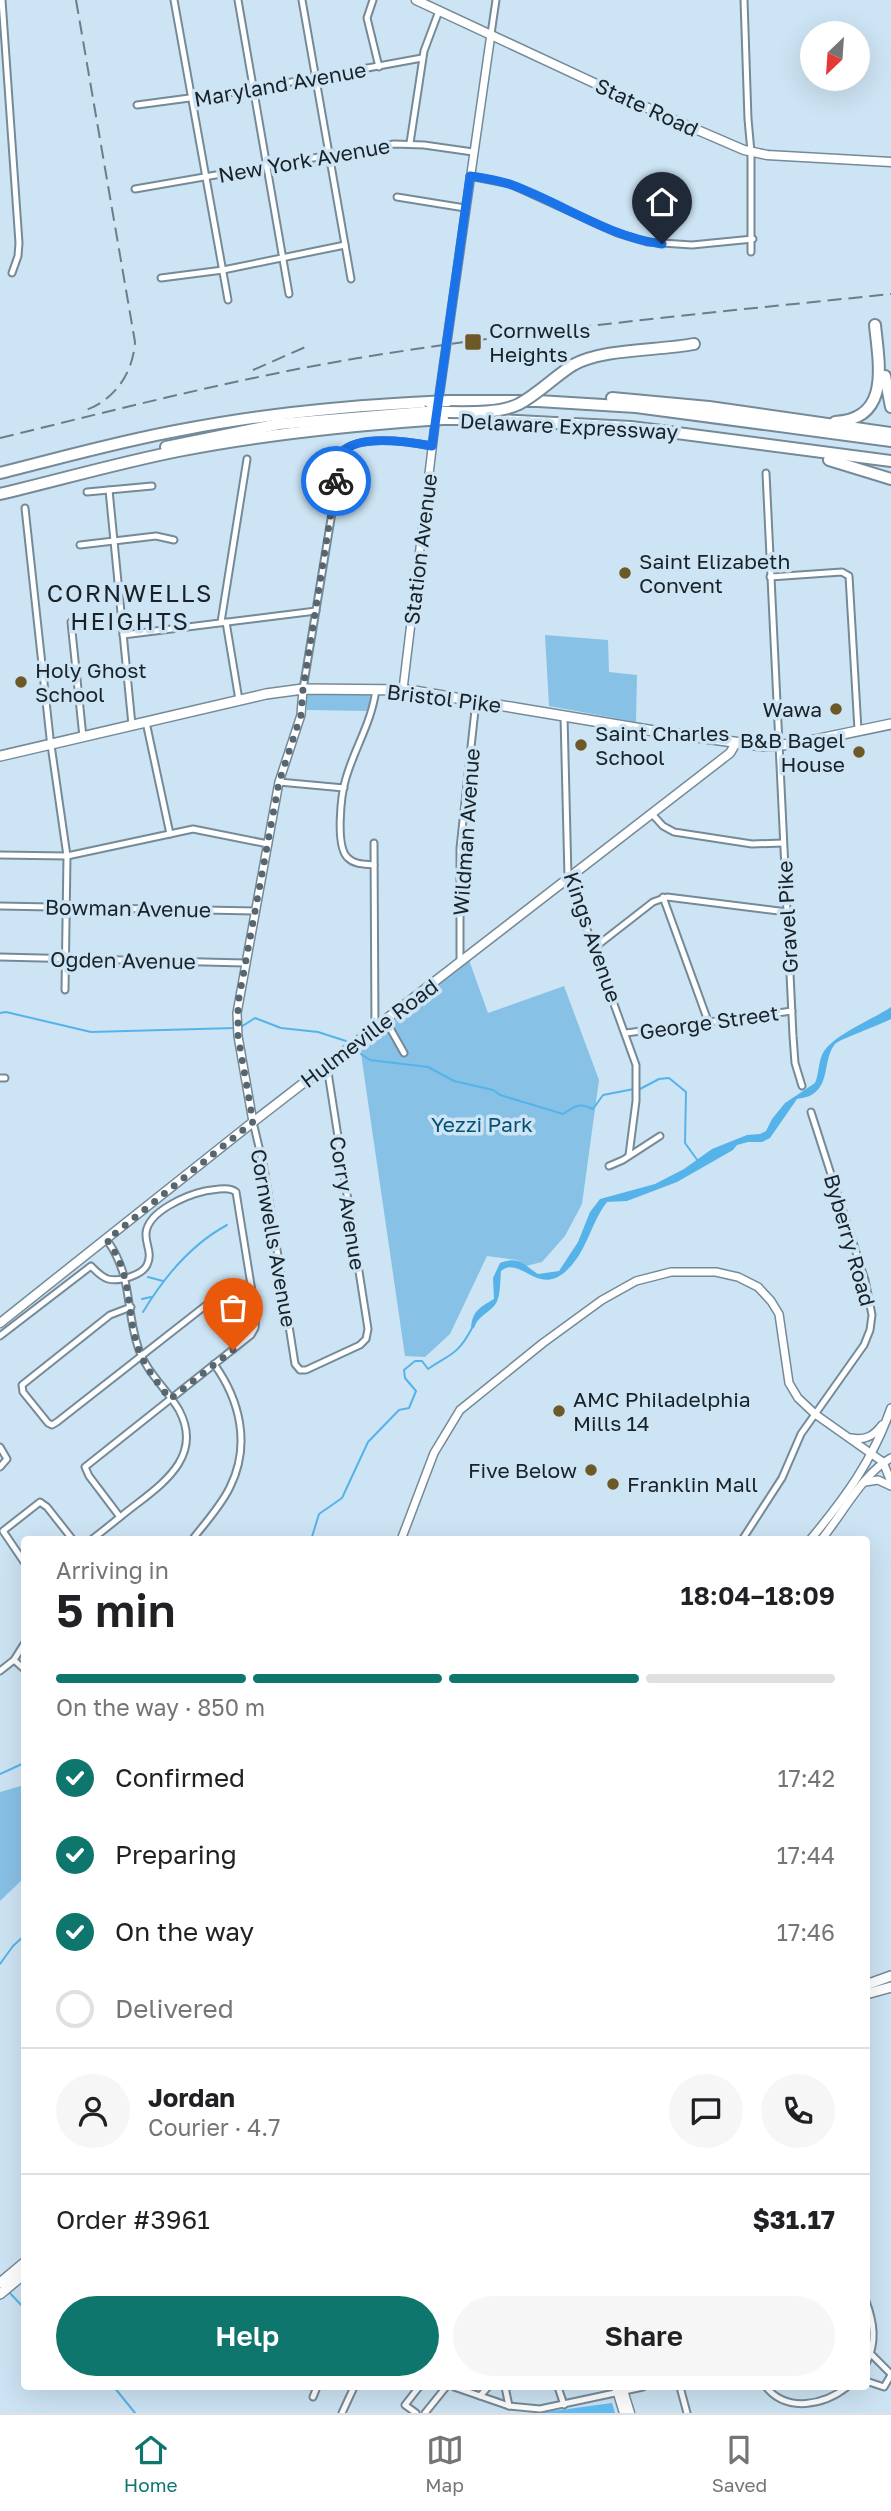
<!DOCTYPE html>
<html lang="en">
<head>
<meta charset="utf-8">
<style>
	:root { --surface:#fff; --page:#f6f6f6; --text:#202124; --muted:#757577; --line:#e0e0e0; --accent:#0f766e }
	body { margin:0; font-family:"Golos Text",sans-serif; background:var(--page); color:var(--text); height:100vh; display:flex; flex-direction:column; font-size:26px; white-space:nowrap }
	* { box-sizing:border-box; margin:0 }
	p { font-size:23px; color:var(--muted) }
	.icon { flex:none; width:38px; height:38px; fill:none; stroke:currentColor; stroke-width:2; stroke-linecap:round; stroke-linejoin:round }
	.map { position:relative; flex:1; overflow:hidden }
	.side { position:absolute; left:21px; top:1536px; width:849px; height:854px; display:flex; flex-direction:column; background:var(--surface); border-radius:7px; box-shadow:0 7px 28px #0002 }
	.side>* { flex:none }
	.needle { width:46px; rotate:205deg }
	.fabs { position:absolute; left:800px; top:21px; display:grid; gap:14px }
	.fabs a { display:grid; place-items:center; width:70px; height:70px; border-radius:50%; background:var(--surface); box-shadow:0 7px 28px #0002; font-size:35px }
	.pin { position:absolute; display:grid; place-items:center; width:60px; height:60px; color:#fff; margin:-72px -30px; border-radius:50% 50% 50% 0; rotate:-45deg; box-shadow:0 0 7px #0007 }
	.pin .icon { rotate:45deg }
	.courier { position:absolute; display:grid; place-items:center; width:70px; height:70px; margin:-35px; border:5px solid #1a73e8; border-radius:50%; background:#fff; color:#222; box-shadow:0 2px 9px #0007 }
	.headline em { font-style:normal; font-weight:600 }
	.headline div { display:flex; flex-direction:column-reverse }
	.headline { display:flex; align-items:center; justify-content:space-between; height:119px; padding:0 35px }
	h1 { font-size:46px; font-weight:600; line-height:52px }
	.bar { display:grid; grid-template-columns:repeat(4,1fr); gap:10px 7px; align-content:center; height:84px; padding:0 35px }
	.bar i { height:9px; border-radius:5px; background:var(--line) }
	.bar .current { background:var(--accent) }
	.bar p { grid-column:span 4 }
	.line { display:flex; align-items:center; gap:18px; padding:0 35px; border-top:2px solid var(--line) }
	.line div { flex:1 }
	.round { display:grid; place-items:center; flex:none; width:74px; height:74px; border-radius:37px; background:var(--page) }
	ol { padding:0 35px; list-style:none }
	li { display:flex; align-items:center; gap:21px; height:77px }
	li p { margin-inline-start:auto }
	li .icon { padding:7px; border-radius:50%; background:var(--accent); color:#fff; stroke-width:4 }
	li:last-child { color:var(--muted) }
	li i { width:38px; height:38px; border:4px solid var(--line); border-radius:50% }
	.primary-button { display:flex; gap:14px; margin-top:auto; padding:14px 35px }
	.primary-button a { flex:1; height:80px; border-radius:42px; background:var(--accent); color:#fff; font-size:28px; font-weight:600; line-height:80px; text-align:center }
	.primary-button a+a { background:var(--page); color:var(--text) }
	.dock { display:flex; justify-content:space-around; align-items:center; height:98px; border-top:2px solid var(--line); background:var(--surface); font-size:19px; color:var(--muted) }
	.dock a { display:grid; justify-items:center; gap:4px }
	.dock .current { color:var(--accent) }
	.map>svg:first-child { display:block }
	.green { fill:#88c1e6 }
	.forest { fill:#61bef4 }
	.water { fill:#56b3e9 }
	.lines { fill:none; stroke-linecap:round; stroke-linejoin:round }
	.stream { stroke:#56b3e9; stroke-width:2 }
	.minor-casing { stroke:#758a98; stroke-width:9 }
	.tertiary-casing { stroke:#758a98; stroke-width:10 }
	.secondary-casing { stroke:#758a98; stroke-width:11 }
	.primary-casing { stroke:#758a98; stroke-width:12 }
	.motorway-casing { stroke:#758a98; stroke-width:14 }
	.minor { stroke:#fff; stroke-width:5 }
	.tertiary { stroke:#fff; stroke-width:7 }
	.secondary { stroke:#fff; stroke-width:8 }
	.primary { stroke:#fff; stroke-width:9 }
	.motorway { stroke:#fff; stroke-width:10 }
	.rail { stroke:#6d7d87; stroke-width:2; stroke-dasharray:14 7; stroke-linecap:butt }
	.motorway-bridge-casing { stroke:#758a98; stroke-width:14; stroke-linecap:butt }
	.motorway-bridge { stroke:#fff; stroke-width:10 }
	.done { stroke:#58666f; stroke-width:7; stroke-dasharray:0 12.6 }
	.route { stroke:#1a73e8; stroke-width:9 }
	.poi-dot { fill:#6d5928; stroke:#cde4f4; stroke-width:2.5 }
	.labels { text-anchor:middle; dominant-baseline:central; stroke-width:7; stroke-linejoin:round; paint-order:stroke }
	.street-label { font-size:21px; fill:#192228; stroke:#cde4f4 }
	.poi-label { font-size:21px; fill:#192228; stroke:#cde4f4; text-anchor:start }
	.park-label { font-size:21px; fill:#065377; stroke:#cde4f4 }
	.quarter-label { font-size:24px; letter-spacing:2px; fill:#192228; stroke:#cde4f4 }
</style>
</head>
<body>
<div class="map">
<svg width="891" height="2413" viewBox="0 0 891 2413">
	<rect width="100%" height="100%" fill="#cde4f4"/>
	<g class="green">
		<path d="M545,635L608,640L609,672L637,675L636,722L549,706Z"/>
		<path d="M307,694L370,695L369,711L307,710Z"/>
		<path d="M469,960L488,1013L564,986L599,1080L582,1204L565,1236L542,1262L526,1266L517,1260L487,1256L450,1334L425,1357L405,1356L360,1047Z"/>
		<path d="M24,1785V1878L0,1901V1792Z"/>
	</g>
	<path class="forest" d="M612,2403L615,2413H538Z"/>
	<path class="water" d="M891,1007V1019C880,1025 840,1039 835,1044C823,1059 830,1083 813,1094C809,1097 802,1098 797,1099L770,1138L762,1142H748L737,1145L733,1150L677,1182L627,1201L607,1202C590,1224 587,1253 565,1272C537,1296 520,1255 501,1271C500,1281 501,1299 494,1306C486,1315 478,1316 474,1328L471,1329C472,1311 479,1308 494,1299L493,1278L500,1263C520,1256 522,1264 538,1274L559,1271L578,1242L590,1212L600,1199L655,1184L684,1169L712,1149L747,1135L760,1134L766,1131L772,1119L785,1103L815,1083C819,1074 818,1064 822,1055C830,1036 872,1020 891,1007Z"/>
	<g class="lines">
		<g class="stream">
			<path d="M0,1013L6,1012L91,1032L235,1028"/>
			<path d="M241,1027L255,1018L281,1028L318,1032L346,1041L349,1045"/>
			<path d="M353,1049L370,1060L428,1067L454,1081L493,1090L500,1095L563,1114C575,1106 579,1102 593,1109L603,1095L634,1089"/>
			<path d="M640,1089L659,1079L669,1078L686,1092L685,1143L698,1161"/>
			<path d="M148,1277L163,1281"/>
			<path d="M142,1299L151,1297"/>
			<path d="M143,1312C164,1277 190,1245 227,1225"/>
			<path d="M311,1540L319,1514L342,1498L368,1442L399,1410L409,1408L416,1391L405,1378L404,1370L415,1361H422L428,1369C450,1354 458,1355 472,1328"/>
			<path d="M0,1774L24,1763"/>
			<path d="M0,1964L13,1946L24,1936"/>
			<path d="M8,2291L24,2308"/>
			<path d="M114,2387L135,2413"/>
		</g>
		<g class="minor-casing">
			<g id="minor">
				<path d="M2,0L19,243L18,256L12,273"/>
				<path d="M174,0L228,300"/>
				<path d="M238,0L289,294"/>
				<path d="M302,0L351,279"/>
				<path d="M373,0L367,18L379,67"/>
				<path d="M744,0L748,119L751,152V252"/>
				<path d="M491,34L496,0"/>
				<path d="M137,105L242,91L422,58"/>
				<path d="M410,143L424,51L439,11"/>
				<path d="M470,176L510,184L617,233L647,242L692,245L753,239"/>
				<path d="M135,189L394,144L424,145L473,152"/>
				<path d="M397,197L465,208"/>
				<path d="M161,278L223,270L345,245"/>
				<path d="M766,473L793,1036L795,1063L802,1086"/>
				<path d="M109,490L132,725"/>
				<path d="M87,492L152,486"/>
				<path d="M25,508L50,738L67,856L65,990"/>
				<path d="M80,545L156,536L174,540"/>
				<path d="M770,577L842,572L849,576L858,730"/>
				<path d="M119,591L164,587"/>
				<path d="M71,622L83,737"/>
				<path d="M221,622L247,459"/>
				<path d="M226,622L239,700"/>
				<path d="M123,635L316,611"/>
				<path d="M303,689L342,452C359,434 410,442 432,446"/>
				<path d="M564,716L568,877L636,1065V1101L629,1155"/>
				<path d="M146,722L170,834"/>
				<path d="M279,782L344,788"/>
				<path d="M652,814L663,826L674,832L752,844L783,843"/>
				<path d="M374,843L375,1030"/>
				<path d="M0,855L67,856L193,829L268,844"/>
				<path d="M374,865C365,864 355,865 348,858C335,847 341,794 346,778C355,747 372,722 376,689"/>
				<path d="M663,897L708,1021"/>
				<path d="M0,906L255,911"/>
				<path d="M594,948L653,902L667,897L787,912"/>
				<path d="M0,957L245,963"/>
				<path d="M460,963V848L476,701"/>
				<path d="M386,1021L404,1053"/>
				<path d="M626,1033L792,1011"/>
				<path d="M0,1078H5"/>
				<path d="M253,1122L264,1168L295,1364L300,1370H306L360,1345L366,1339L368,1329L327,1066"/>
				<path d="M609,1166L623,1160L660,1136"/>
				<path d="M131,1307L110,1315L22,1385L23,1392L48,1423L52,1425L57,1422L219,1295L251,1287"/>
				<path d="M0,1336L91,1266C96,1271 101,1277 108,1279C120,1282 142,1275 147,1265C153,1253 145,1244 146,1233C148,1211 187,1195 205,1191C215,1190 228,1186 236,1192L256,1316L255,1328L251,1335L85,1467L89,1476L120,1517"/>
				<path d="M0,1447L7,1459L0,1467"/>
				<path d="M91,1540C107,1528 122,1515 138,1503C168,1480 202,1453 179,1410C166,1388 146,1372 138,1347C125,1307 133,1277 107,1240"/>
				<path d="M192,1540C205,1523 221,1506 230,1487C251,1445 240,1400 214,1364"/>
				<path d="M742,1540L782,1478L801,1434L864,1345L870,1330L872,1315L865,1280L811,1112"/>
				<path d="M24,1562L3,1531L40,1502L47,1507L73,1540"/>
				<path d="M14,1660L24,1669"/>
				<path d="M0,1671L14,1660L24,1644"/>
				<path d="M866,2301C874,2323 877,2342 866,2364"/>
				<path d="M866,2352L871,2354L891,2374"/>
				<path d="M866,2381L884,2387L891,2375"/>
				<path d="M454,2387L509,2406L540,2409L643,2387"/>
				<path d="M505,2387L509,2406"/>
				<path d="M558,2387L564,2405"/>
				<path d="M680,2387L687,2413"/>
				<path d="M766,2387C787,2413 824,2405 847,2387"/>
				<path d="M480,2396L488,2387"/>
				<path d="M313,2397L317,2387"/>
				<path d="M342,2413L354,2387"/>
				<path d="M416,2413L405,2405L419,2387"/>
				<path d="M425,2413L446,2387"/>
			</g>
		</g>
		<g class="tertiary-casing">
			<g id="tertiary">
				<path d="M438,404L491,34"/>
				<path d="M403,689L436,416"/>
				<path d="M253,1122L238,1036L237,1013L279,782L301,715L303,689"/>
				<path d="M851,1438C865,1441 874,1436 882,1425"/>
				<path d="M865,1482L878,1480L891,1486"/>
				<path d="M401,1540L434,1453L460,1410L543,1343L602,1300L636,1281L671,1272H716L738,1277L758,1287L771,1301L779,1314L789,1383L798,1398L815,1414L883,1462L891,1482"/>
				<path d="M810,1540C845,1498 873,1460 891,1408"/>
				<path d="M821,1540C841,1516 864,1472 891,1458"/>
			</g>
		</g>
		<g class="secondary-casing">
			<g id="secondary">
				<path d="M416,0L665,116L744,150L767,155L891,162"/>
				<path d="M0,1323L253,1122L730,753L736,743"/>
				<path d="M616,2387L624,2413"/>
				<path d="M622,2387L630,2413"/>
			</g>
		</g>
		<g class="primary-casing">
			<g id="primary">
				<path d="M0,756L266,694L303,689L408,690L654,731L763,746L795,744L891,724"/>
				<path d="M866,1985L891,1976"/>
				<path d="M866,1994L891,1987"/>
				<path d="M0,2283L24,2263"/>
				<path d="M0,2294L24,2274"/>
			</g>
		</g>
		<g class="motorway-casing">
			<g id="motorway">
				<path d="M573,365C604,348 658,351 694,344"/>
				<path d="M885,376L891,407"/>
				<path d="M612,398L709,407L891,433"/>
				<path d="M448,401H538L636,407L891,441"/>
				<path d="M443,419H479L631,427L891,461"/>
				<path d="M835,422C891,419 879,365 875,325"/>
				<path d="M166,447L279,424L425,412"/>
				<path d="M829,460L891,479"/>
				<path d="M0,473C60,458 120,441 181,430C263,414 346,406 429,402"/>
				<path d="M0,494C59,480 118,463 178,451C260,435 344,426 428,420"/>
			</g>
		</g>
		<use href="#minor" class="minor"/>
		<use href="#tertiary" class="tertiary"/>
		<use href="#secondary" class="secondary"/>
		<use href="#primary" class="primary"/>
		<use href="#motorway" class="motorway"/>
		<g class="rail">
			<path d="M76,0L135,342C133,372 116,399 86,410"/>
			<path d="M253,370L310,345"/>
			<path d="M0,438C123,408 246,376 371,356C544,328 718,312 891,294"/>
		</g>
		<g class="motorway-bridge-casing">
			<g id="motorway-bridge">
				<path d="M429,402L448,401"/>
				<path d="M425,412C452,411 495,416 519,404C538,394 554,377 573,365"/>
				<path d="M428,420L443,419"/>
			</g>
		</g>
		<use href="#motorway-bridge" class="motorway-bridge"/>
	</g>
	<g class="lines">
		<path class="done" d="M233,1350L170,1399C158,1383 145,1368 138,1348C125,1308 134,1277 107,1240L253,1122L238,1036V1003L279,782L301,715L303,689L336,481"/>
		<path class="route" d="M336,481L342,452C359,434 410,442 432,446L470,176C484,178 498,180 512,185C562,203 608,237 662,244"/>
	</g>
	<g class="poi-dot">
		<rect x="464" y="333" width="18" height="18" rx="3.5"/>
		<circle cx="625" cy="573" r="7"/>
		<circle cx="21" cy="682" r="7"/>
		<circle cx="836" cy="709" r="7"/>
		<circle cx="581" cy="745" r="7"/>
		<circle cx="859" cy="752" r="7"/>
		<circle cx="559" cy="1411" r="7"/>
		<circle cx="591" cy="1470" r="7"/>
		<circle cx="613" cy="1484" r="7"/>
	</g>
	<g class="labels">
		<g class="street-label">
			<text transform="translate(280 84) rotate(-10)">Maryland Avenue</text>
			<text transform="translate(647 107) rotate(25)">State Road</text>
			<text transform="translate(304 160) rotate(-10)">New York Avenue</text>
			<text transform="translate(569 426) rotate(3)">Delaware Expressway</text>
			<text transform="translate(420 549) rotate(-83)">Station Avenue</text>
			<text transform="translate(444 698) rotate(7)">Bristol Pike</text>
			<text transform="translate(466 832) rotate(-86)">Wildman Avenue</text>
			<text transform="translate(128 908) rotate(1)">Bowman Avenue</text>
			<text transform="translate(787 917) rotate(-93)">Gravel Pike</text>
			<text transform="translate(593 937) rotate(71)">Kings Avenue</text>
			<text transform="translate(123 960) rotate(1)">Ogden Avenue</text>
			<text transform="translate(709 1022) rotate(-8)">George Street</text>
			<text transform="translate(369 1033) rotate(-37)">Hulmeville Road</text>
			<text transform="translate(348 1203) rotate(81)">Corry Avenue</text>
			<text transform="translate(274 1238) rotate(80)">Cornwells Avenue</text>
			<text transform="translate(850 1240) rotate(74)">Byberry Road</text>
		</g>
		<g class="poi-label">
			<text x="489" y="330">Cornwells<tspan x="489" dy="24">Heights</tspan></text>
			<text x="639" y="561">Saint Elizabeth<tspan x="639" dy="24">Convent</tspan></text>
			<text x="35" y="670">Holy Ghost<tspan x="35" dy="24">School</tspan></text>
			<text x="822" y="709" text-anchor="end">Wawa</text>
			<text x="595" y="733">Saint Charles<tspan x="595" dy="24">School</tspan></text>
			<text x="845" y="740" text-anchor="end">B&amp;B Bagel<tspan x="845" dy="24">House</tspan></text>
			<text x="573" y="1399">AMC Philadelphia<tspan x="573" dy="24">Mills 14</tspan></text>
			<text x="577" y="1470" text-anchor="end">Five Below</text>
			<text x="627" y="1484">Franklin Mall</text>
		</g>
		<g class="park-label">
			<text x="482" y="1124">Yezzi Park</text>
		</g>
		<g class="quarter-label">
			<text x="130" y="592">CORNWELLS<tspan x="130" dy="28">HEIGHTS</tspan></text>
		</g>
	</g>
</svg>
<div class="fabs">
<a><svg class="needle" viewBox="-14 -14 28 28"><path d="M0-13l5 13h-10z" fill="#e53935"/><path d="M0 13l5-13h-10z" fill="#757577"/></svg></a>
</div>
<div class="pin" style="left:233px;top:1350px;background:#ea580c"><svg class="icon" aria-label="bag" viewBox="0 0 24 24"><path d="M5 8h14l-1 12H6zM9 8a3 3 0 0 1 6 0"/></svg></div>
<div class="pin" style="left:662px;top:244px;background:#1f2937"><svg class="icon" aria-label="home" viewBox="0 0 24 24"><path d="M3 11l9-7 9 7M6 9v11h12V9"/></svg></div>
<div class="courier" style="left:336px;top:481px"><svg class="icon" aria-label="bike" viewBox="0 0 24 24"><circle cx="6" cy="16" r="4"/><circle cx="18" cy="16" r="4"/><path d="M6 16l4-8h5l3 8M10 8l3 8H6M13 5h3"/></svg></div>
<section class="side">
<div class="headline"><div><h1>5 min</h1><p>Arriving in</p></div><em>18:04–18:09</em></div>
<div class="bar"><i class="current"></i><i class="current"></i><i class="current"></i><i></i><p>On the way · 850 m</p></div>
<ol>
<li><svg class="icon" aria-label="check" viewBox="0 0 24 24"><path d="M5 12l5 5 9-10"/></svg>Confirmed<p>17:42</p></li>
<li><svg class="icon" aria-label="check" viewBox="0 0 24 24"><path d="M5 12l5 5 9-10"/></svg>Preparing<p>17:44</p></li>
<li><svg class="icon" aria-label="check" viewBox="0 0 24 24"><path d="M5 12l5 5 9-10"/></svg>On the way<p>17:46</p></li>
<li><i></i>Delivered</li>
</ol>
<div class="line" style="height:126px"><a class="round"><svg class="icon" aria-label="person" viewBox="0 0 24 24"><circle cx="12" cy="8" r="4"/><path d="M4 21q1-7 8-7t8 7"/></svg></a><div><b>Jordan</b><p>Courier · 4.7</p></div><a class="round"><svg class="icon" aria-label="chat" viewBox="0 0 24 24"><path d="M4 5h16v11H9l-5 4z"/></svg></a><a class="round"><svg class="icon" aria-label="phone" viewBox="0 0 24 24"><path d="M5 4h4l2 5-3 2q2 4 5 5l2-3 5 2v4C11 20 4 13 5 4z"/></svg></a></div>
<div class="line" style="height:91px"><div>Order #3961</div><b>$31.17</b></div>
<div class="primary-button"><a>Help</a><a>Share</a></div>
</section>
</div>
<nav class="dock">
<a class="current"><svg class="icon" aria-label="home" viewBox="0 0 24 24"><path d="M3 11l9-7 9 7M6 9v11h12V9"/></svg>Home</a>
<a><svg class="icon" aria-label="map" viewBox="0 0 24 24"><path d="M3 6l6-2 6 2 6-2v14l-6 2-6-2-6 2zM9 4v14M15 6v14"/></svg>Map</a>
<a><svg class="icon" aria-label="saved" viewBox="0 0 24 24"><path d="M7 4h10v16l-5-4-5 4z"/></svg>Saved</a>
</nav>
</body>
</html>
